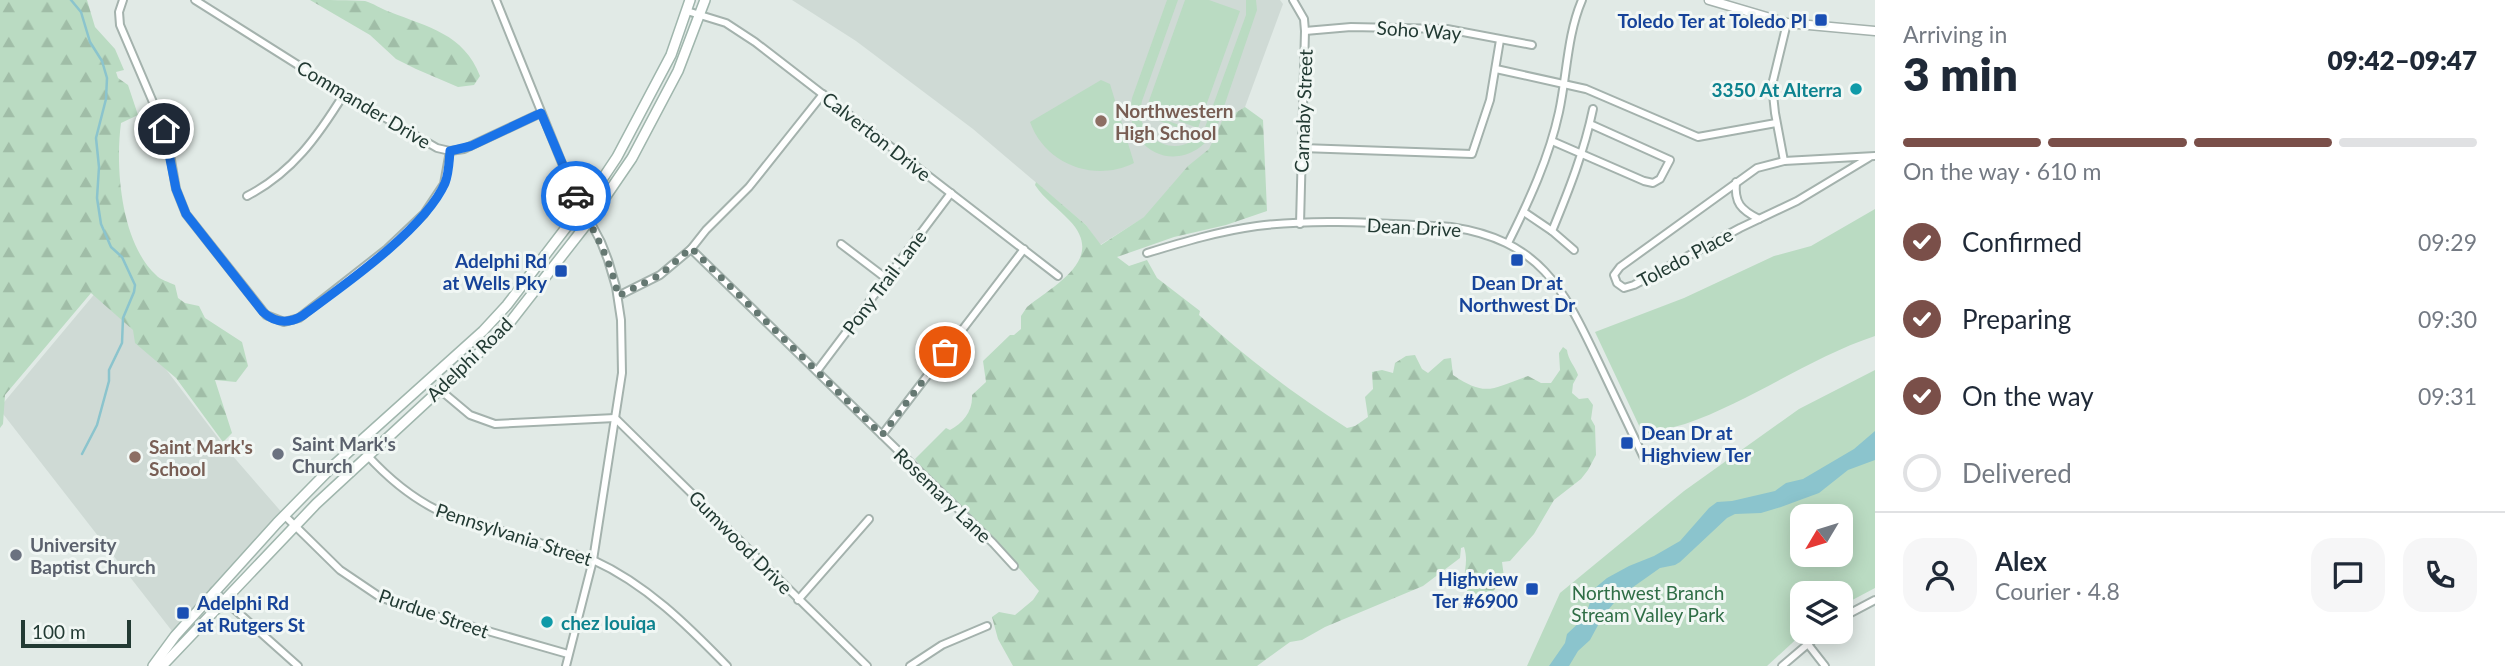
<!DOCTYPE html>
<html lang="en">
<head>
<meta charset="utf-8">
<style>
	:root { --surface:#fff; --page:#f6f6f7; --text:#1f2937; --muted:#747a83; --line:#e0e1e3; --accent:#7a4f49 }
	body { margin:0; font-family:Lato,sans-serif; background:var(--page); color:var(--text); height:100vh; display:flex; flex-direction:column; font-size:26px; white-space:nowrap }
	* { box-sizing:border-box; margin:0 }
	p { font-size:23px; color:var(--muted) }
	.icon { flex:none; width:38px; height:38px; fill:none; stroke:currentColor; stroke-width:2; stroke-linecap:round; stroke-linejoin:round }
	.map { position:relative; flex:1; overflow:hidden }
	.sheet { display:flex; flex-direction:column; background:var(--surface); width:630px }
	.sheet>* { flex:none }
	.needle { width:46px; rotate:232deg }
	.buttons { position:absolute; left:1790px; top:504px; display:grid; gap:14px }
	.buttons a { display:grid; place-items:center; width:63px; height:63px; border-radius:14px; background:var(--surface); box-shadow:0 4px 18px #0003; font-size:35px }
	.scale { position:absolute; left:21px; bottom:18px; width:110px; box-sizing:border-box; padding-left:7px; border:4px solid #223a33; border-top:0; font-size:19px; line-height:24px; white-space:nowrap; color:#223a33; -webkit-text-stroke:5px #f1f7f4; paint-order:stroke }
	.pin { position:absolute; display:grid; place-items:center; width:60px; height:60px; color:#fff; margin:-30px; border:4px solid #fff; border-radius:50%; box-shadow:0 2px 7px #0007 }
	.courier { position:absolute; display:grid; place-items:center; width:70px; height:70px; margin:-35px; border:5px solid #1a73e8; border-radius:50%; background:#fff; color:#222; box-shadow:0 2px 9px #0007 }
	.head em { font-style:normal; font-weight:800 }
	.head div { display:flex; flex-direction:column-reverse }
	.head { display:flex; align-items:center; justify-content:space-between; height:119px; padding:0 28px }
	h1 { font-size:46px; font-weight:800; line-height:52px }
	.bar { display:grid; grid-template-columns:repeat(4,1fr); gap:10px 7px; align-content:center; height:84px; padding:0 28px }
	.bar i { height:9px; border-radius:5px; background:var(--line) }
	.bar .active { background:var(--accent) }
	.bar p { grid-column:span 4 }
	.line { display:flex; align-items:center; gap:18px; padding:0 28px; border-top:2px solid var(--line) }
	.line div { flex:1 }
	.round { display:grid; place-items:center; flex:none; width:74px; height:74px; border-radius:21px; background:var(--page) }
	ol { padding:0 28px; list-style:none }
	li { display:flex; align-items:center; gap:21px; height:77px }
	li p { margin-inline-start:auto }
	li .icon { padding:7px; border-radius:50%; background:var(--accent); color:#fff; stroke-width:4 }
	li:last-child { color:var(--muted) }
	li i { width:38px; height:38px; border:4px solid var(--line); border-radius:50% }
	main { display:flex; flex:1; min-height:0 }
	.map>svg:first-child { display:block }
	.built { fill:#cfdad5 }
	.forest { fill:url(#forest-firs) }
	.park { fill:#badbc2; fill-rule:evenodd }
	.water { fill:#8bc4cd }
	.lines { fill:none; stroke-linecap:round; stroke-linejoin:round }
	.stream { stroke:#8bc4cd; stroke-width:2.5 }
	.minor-casing { stroke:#a4b2ad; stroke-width:10 }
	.tertiary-casing { stroke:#a4b2ad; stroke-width:11 }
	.secondary-casing { stroke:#a0b6ad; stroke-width:12 }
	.minor { stroke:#fff; stroke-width:6 }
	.tertiary { stroke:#fff; stroke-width:8 }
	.secondary { stroke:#fff; stroke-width:9 }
	.done { stroke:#657872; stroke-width:7; stroke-dasharray:0 12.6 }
	.route { stroke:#1a73e8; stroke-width:9 }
	.transit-dot { fill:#1a4fb4; stroke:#f1f7f4; stroke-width:2.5 }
	.culture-dot { fill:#0f9aa8; stroke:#f1f7f4; stroke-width:2.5 }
	.education-dot { fill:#8d6e63; stroke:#f1f7f4; stroke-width:2.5 }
	.worship-dot { fill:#6b7280; stroke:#f1f7f4; stroke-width:2.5 }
	.labels { text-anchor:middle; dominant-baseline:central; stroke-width:6; stroke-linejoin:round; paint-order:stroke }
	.transit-label { font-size:19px; font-weight:bold; fill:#164399; stroke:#f1f7f4; text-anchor:end }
	.street-label { font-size:19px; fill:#223a33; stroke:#f1f7f4 }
	.culture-label { font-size:19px; font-weight:bold; fill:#0d838f; stroke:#f1f7f4; text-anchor:end }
	.education-label { font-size:19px; font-weight:bold; fill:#785e54; stroke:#f1f7f4; text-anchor:start }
	.worship-label { font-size:19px; font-weight:bold; fill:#5b616d; stroke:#f1f7f4; text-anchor:start }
	.park-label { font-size:19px; fill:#2f6e46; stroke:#f1f7f4 }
</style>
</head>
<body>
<main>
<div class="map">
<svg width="1875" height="666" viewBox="0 0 1875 666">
	<defs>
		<pattern id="forest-firs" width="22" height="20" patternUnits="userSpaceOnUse" patternTransform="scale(1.75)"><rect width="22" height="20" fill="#badbc2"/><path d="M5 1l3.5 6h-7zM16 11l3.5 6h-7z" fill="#a0bda7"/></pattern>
	</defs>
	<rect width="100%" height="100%" fill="#e1eae6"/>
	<g class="built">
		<path d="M792,0H1280L1283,4L1245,107L1210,176L1100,245L1086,225L973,129L856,41Z"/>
		<path d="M102,285L225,447L284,515L211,594L172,631L0,410V407Z"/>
	</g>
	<g class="forest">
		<path d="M0,0H87L95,27L115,49L124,70L116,72L118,78L128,85L138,115L121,123C115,167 121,243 156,275C160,280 169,282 175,285L178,298L185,303L199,306L205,318L242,342L248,366L236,382L215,380L232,433L223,442L176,378L135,343L133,330L91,293L5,395L3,424L0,428Z"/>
		<path d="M310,0C325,0 351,0 365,1C373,3 381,9 390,12C428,27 464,34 480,76L474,85L458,87L416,69L396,59L370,35Z"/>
		<path d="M1245,107L1263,120L1267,211L1226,225L1174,237L1117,257L1129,266L1147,260L1157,278L1200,311L1199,315C1244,356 1295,395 1347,428L1355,426L1368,417L1365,397L1373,389L1372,372L1382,370L1393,373L1395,363L1406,356L1415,355L1422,369L1428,373L1444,359L1451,358L1453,375C1487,398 1492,388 1528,376L1541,383H1551L1560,370L1559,353L1563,347L1567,350C1568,360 1575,366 1578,375L1573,384L1572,393L1579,399L1588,398L1593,405L1591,419L1595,426L1596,455L1588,470L1581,479L1554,500L1534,534L1510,561L1502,562L1504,577L1492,593L1479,595L1467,591C1460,575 1470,566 1464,547L1461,548L1460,558L1423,586L1325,627L1302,640L1290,642L1257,666H1013L998,639L992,617L999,612L1015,615L1033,600L1039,591L1003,550L934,482L915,459L946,428L950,430C963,423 973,411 972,395L986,382L983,361L1010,335H1014L1021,329V316L1027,307C1054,285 1107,259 1069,220C1058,208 1044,199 1035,185L1036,182L1086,225L1101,245L1144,217L1188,166L1209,149L1222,121Z"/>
	</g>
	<g class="park">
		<path d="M1167,0H1178L1142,101L1140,111L1199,132L1198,135L1140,114C1145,147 1184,158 1204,130L1246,15V0H1256L1257,10L1217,127C1188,180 1121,156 1132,98Z"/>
		<path d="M1185,0H1209L1240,11L1198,128L1146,109Z"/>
		<path d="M1101,80L1110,84L1134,163C1094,183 1045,164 1030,122Z"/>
		<path d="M1875,209V336C1809,358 1751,401 1685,424C1672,428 1657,431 1643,434L1595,332L1684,298L1774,256L1811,246Z"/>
		<path d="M1875,370V588L1841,606V593H1802L1804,632L1767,666H1527L1560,593L1684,491L1799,409ZM1802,516H1841V555H1802Z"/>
	</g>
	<path class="water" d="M1875,431V460L1848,470L1819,493L1781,507L1761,513L1735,514L1727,518L1680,562L1675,565L1660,568L1619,597L1603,616L1590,640L1578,651L1569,666H1549L1565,643L1567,634L1585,617L1595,588L1607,578L1629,566L1654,556L1680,541L1709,508L1717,502L1732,501L1775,491L1786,483L1803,479L1854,449Z"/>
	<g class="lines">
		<path class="stream" d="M71,0L81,12L90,42L102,61L107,78L106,99L96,138L99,167L97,198L101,224L111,247L122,257L135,285L134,292L123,318L122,343L109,370V381L97,425L82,454"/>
		<g class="minor-casing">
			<g id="minor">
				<path d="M123,0L119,12L120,25L161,121L170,154L176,189L186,214L266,315L284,322L299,318L387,249L424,214L444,184L450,151"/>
				<path d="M195,0L344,94L437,148L450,151L464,149L541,113"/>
				<path d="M496,0L572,188L601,242L608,260L616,287L621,320L622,373L593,560L566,666"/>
				<path d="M1293,0L1304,19L1305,31L1300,224"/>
				<path d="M687,11L726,23L755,42L1058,276"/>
				<path d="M1305,31L1351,27L1447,29L1532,45"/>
				<path d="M1496,69L1586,89L1698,137L1776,123"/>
				<path d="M1552,141L1644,181L1653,183L1660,179L1670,160L1590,124"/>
				<path d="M1302,148L1472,154L1490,100L1500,40"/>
				<path d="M1870,157L1797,201L1740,228L1634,285L1624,288L1617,283L1614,275L1620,267L1757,168L1784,161L1875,156"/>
				<path d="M1784,161L1775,113L1772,85L1787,23"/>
				<path d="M1736,182C1734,203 1741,210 1759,219"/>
				<path d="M247,196C292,173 318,136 344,94"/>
				<path d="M1524,212L1552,231L1574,250"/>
				<path d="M1552,231C1569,190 1584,152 1593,109"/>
				<path d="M1508,243C1529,201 1549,158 1559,112C1567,75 1567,35 1582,0"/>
				<path d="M841,244L887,279"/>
				<path d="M691,249L993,543L1014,566"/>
				<path d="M1147,253C1183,242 1220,231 1257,226C1320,218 1388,224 1451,227C1539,240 1563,287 1598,361C1613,393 1629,426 1644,458"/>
				<path d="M618,296L660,275L691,249L706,230L749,187L823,94"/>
				<path d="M817,371L951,193"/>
				<path d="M439,389L470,415L495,424L615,418"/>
				<path d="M615,418L867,666"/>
				<path d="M882,435L1024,249"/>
				<path d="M367,455C388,478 409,496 437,510L593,560C646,584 687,625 727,666"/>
				<path d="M284,515L340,570L380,597L418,611L568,654"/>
				<path d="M214,591L298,666"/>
				<path d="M798,600L869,519"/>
				<path d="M1841,618L1875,600"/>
				<path d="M1807,643L1825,666"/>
				<path d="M910,666L942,645L987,626"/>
				<path d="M1782,666L1822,632"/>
			</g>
		</g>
		<g class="tertiary-casing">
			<path id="tertiary" d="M1709,0L1787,23L1875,31"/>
		</g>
		<g class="secondary-casing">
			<g id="secondary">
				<path d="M153,666L175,636L277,523L334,465L483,331L507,305L597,187L617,157L671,55L690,0"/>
				<path d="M162,666L316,504L474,358L511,321L589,221L632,158L678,71L705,0"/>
			</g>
		</g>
		<use href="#minor" class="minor"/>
		<use href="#tertiary" class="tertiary"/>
		<use href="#secondary" class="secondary"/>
	</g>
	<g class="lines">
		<path class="done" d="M576,196C593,230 611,259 618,296L660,275L691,248L882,435L945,352"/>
		<path class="route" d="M164,129L176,189L186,214L263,312C275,323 288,324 302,316C343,286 425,229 445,183C449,173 449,162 450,151L471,146L541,113L576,196"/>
	</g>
	<g class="transit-dot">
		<rect x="1814" y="13" width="14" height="14" rx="3.5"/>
		<rect x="1510" y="253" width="14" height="14" rx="3.5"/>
		<rect x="554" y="264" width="14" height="14" rx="3.5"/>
		<rect x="1620" y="436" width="14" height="14" rx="3.5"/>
		<rect x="1525" y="582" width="14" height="14" rx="3.5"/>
		<rect x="176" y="606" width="14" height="14" rx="3.5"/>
	</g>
	<g class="culture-dot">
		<circle cx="1856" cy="89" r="7"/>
		<circle cx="547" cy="622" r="7"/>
	</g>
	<g class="education-dot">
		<circle cx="1101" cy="121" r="7"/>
		<circle cx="135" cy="457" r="7"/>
	</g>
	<g class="worship-dot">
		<circle cx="278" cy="454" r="7"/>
		<circle cx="16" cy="555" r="7"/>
	</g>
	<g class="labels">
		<g class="transit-label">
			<text x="1807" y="20">Toledo Ter at Toledo Pl</text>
			<text x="547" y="260">Adelphi Rd<tspan x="547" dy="22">at Wells Pky</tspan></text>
			<text x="1517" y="282" text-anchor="middle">Dean Dr at<tspan x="1517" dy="22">Northwest Dr</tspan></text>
			<text x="1641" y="432" text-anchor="start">Dean Dr at<tspan x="1641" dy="22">Highview Ter</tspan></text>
			<text x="1518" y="578">Highview<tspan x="1518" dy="22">Ter #6900</tspan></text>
			<text x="197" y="602" text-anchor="start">Adelphi Rd<tspan x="197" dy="22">at Rutgers St</tspan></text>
		</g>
		<g class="street-label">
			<text transform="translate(1419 30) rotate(4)">Soho Way</text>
			<text transform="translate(364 104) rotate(31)">Commander Drive</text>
			<text transform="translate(1303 111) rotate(-88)">Carnaby Street</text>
			<text transform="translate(877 136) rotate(38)">Calverton Drive</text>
			<text transform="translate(1414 227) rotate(3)">Dean Drive</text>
			<text transform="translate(1685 257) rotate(-28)">Toledo Place</text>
			<text transform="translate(884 282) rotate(-53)">Pony Trail Lane</text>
			<text transform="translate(469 359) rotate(-44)">Adelphi Road</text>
			<text transform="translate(943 495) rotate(44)">Rosemary Lane</text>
			<text transform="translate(514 534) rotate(18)">Pennsylvania Street</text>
			<text transform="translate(741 542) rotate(45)">Gumwood Drive</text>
			<text transform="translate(434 613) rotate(19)">Purdue Street</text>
		</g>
		<g class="culture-label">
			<text x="1842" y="89">3350 At Alterra</text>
			<text x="561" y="622" text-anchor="start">chez louiqa</text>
		</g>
		<g class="education-label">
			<text x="1115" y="110">Northwestern<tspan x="1115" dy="22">High School</tspan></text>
			<text x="149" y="446">Saint Mark's<tspan x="149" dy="22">School</tspan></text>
		</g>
		<g class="worship-label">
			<text x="292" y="443">Saint Mark's<tspan x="292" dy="22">Church</tspan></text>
			<text x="30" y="544">University<tspan x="30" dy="22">Baptist Church</tspan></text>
		</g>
		<g class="park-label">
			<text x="1648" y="592">Northwest Branch<tspan x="1648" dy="22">Stream Valley Park</tspan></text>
		</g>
	</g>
</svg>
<div class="buttons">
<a><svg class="needle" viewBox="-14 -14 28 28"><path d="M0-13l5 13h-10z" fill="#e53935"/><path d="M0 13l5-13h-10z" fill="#747a83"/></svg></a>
<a><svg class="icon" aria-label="layers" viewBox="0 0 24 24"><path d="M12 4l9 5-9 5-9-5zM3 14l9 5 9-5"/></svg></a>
</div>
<div class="scale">100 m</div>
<div class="pin" style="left:945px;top:352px;background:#ea580c"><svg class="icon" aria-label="bag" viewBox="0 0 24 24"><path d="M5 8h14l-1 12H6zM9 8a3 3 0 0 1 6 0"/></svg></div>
<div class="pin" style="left:164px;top:129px;background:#1f2937"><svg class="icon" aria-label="home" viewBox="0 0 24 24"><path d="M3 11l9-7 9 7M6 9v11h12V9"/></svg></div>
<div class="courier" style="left:576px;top:196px"><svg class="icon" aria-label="car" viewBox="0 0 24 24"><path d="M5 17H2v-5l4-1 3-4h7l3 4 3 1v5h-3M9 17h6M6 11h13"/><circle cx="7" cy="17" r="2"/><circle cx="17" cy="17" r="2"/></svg></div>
</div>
<section class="sheet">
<div class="head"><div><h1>3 min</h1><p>Arriving in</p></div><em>09:42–09:47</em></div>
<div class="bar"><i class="active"></i><i class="active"></i><i class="active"></i><i></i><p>On the way · 610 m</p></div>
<ol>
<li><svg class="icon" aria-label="check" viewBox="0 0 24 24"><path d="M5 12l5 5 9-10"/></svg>Confirmed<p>09:29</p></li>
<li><svg class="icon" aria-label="check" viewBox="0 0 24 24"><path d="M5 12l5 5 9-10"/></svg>Preparing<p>09:30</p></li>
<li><svg class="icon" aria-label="check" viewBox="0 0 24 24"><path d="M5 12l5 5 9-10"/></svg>On the way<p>09:31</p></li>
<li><i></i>Delivered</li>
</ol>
<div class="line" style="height:126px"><a class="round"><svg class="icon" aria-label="person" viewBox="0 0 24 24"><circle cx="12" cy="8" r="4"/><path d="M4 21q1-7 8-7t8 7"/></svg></a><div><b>Alex</b><p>Courier · 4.8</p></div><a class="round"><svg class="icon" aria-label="chat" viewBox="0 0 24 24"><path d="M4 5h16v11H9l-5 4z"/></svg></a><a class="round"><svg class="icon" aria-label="phone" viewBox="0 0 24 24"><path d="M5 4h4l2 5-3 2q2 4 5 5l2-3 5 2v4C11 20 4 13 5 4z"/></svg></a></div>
</section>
</main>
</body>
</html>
